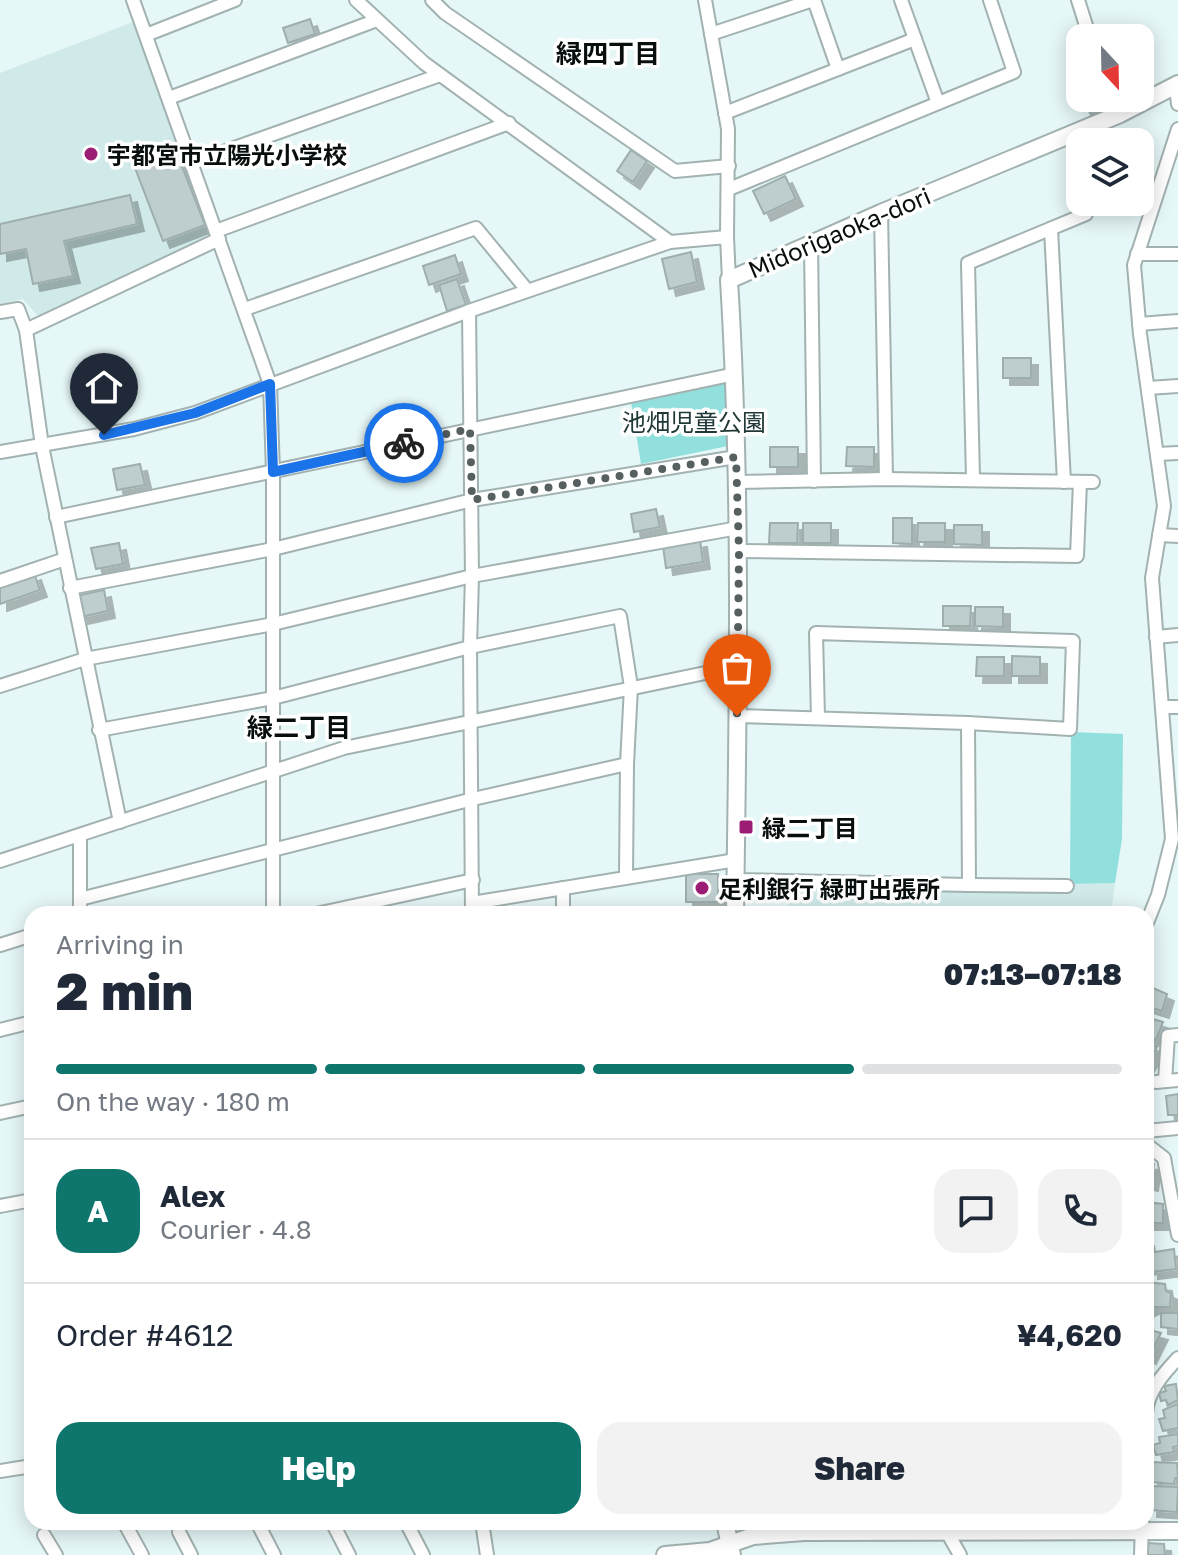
<!DOCTYPE html>
<html lang="en">
<head>
<meta charset="utf-8">
<style>
	:root { --surface:#fff; --page:#f2f2f3; --text:#1f2937; --muted:#747a83; --line:#e0e1e3; --accent:#0f766e }
	body { margin:0; font-family:"Golos Text","Noto Sans JP",sans-serif; background:var(--page); color:var(--text); height:100vh; display:flex; flex-direction:column; font-size:30px; white-space:nowrap }
	* { box-sizing:border-box; margin:0 }
	p { font-size:26px; color:var(--muted) }
	.icon { flex:none; width:44px; height:44px; fill:none; stroke:currentColor; stroke-width:2; stroke-linecap:round; stroke-linejoin:round }
	.map { position:relative; flex:1; overflow:hidden }
	.details { position:absolute; left:24px; top:906px; width:1130px; height:624px; display:flex; flex-direction:column; background:var(--surface); border-radius:24px; box-shadow:0 4px 20px #0003 }
	.details>* { flex:none }
	.needle { width:52px; rotate:158deg }
	.tools { position:absolute; left:1066px; top:24px; display:grid; gap:16px }
	.tools a { display:grid; place-items:center; width:88px; height:88px; border-radius:16px; background:var(--surface); box-shadow:0 4px 20px #0003; font-size:40px }
	.pin { position:absolute; display:grid; place-items:center; width:68px; height:68px; color:#fff; margin:-82px -34px; border-radius:50% 50% 50% 0; rotate:-45deg; box-shadow:0 0 8px #0007 }
	.pin .icon { rotate:45deg }
	.courier { position:absolute; display:grid; place-items:center; width:80px; height:80px; margin:-40px; border:6px solid #1a73e8; border-radius:50%; background:#fff; color:#222; box-shadow:0 2px 10px #0007 }
	.summary em { font-style:normal; font-weight:800 }
	.summary div { display:flex; flex-direction:column-reverse }
	.summary { display:flex; align-items:center; justify-content:space-between; height:136px; padding:0 32px }
	h1 { font-size:52px; font-weight:800; line-height:60px }
	.bar { display:grid; grid-template-columns:repeat(4,1fr); gap:12px 8px; align-content:center; height:96px; padding:0 32px }
	.bar i { height:10px; border-radius:6px; background:var(--line) }
	.bar .current { background:var(--accent) }
	.bar p { grid-column:span 4 }
	.line { display:flex; align-items:center; gap:20px; padding:0 32px; border-top:2px solid var(--line) }
	.line div { flex:1 }
	.round { display:grid; place-items:center; flex:none; width:84px; height:84px; border-radius:24px; background:var(--page) }
	.action { display:flex; gap:16px; margin-top:auto; padding:16px 32px }
	.action a { flex:1; height:92px; border-radius:24px; background:var(--accent); color:#fff; font-size:32px; font-weight:800; line-height:92px; text-align:center }
	.action a+a { background:var(--page); color:var(--text) }
	.map>svg:first-child { display:block }
	.built { fill:#d0eaea }
	.green { fill:#92e0de }
	.building { fill:#becece; stroke:#9eaead; stroke-width:2; filter:url(#shadow) }
	.lines { fill:none; stroke-linecap:round; stroke-linejoin:round }
	.street-casing { stroke:#a2b2b1; stroke-width:16 }
	.secondary-casing { stroke:#a2b2b1; stroke-width:20 }
	.street { stroke:#fff; stroke-width:12 }
	.secondary { stroke:#fff; stroke-width:16 }
	.done { stroke:#566060; stroke-width:8; stroke-dasharray:0 14.4 }
	.route { stroke:#1a73e8; stroke-width:10 }
	.poi-dot { fill:#9c1e74; stroke:#fff; stroke-width:3 }
	.labels { text-anchor:middle; dominant-baseline:central; stroke-width:7; stroke-linejoin:round; paint-order:stroke }
	.poi-label { font-size:24px; font-weight:bold; fill:#080e0e; stroke:#fff; text-anchor:start }
	.street-label { font-size:24px; fill:#080e0e; stroke:#fff }
	.park-label { font-size:24px; fill:#203837; stroke:#fff }
	.neighbourhood-label { font-size:26px; font-weight:bold; fill:#080e0e; stroke:#fff }
</style>
</head>
<body>
<div class="map">
<svg width="1178" height="1555" viewBox="0 0 1178 1555">
	<defs>
		<filter id="shadow"><feDropShadow dx="7" dy="7" stdDeviation="0" flood-color="#0004"/></filter>
	</defs>
	<rect width="100%" height="100%" fill="#e6f7f7"/>
	<g class="built">
		<path d="M133,22L213,235L38,316L23,299L0,304V73Z"/>
		<path d="M1115,883L1111,914H788L789,888Z"/>
	</g>
	<g class="green">
		<path d="M727,381L728,446L641,464L631,402Z"/>
		<path d="M1071,732L1123,734L1122,839L1115,883L1070,884Z"/>
	</g>
	<g class="building">
		<path d="M310,19L315,34L288,43L283,28Z"/>
		<path d="M1080,84V98H1115L1085,111L1074,86Z"/>
		<path d="M173,144L205,225L163,241L132,160Z"/>
		<path d="M631,150L647,161L633,182L617,171Z"/>
		<path d="M785,176L796,199L764,214L753,191Z"/>
		<path d="M130,195L137,224L64,241L73,276L33,284L26,249L0,254V224Z"/>
		<path d="M691,252L697,282L669,289L662,259Z"/>
		<path d="M455,255L461,274L429,285L423,266Z"/>
		<path d="M457,279L466,305L447,311L439,285Z"/>
		<rect x="1003" y="358" width="28" height="20"/>
		<rect x="770" y="447" width="28" height="20"/>
		<path d="M847,447H874V467L846,466Z"/>
		<path d="M140,464L145,485L117,490L113,469Z"/>
		<path d="M656,509L660,527L634,532L631,514Z"/>
		<path d="M893,518H912V544L893,543Z"/>
		<path d="M770,523H798L797,543H769Z"/>
		<rect x="803" y="523" width="28" height="20"/>
		<path d="M918,523H945V542H917Z"/>
		<path d="M954,525H982V545L954,544Z"/>
		<path d="M700,540L703,562L666,568L663,546Z"/>
		<path d="M119,543L123,564L96,569L91,548Z"/>
		<path d="M34,573L40,590L0,604V585Z"/>
		<path d="M104,590L108,611L81,617L76,596Z"/>
		<path d="M943,606H971L970,626H943Z"/>
		<path d="M975,607H1003V627L975,626Z"/>
		<path d="M1012,656L1040,657V676H1012Z"/>
		<path d="M977,657H1004V676H976Z"/>
		<rect x="686" y="874" width="32" height="28"/>
		<path d="M1146,985L1167,994L1162,1011L1146,1006Z"/>
		<path d="M1146,1017L1163,1022L1156,1040L1146,1037Z"/>
		<path d="M1146,1042L1157,1047L1146,1067Z"/>
		<path d="M1178,1094V1115H1168L1166,1096Z"/>
		<path d="M1146,1162L1154,1164L1151,1184L1146,1183Z"/>
		<path d="M1146,1202L1163,1204V1223H1146Z"/>
		<path d="M1154,1246L1155,1252L1174,1249L1176,1269L1151,1272V1267L1146,1268V1247Z"/>
		<path d="M1146,1282L1165,1284L1166,1291L1171,1293L1170,1307H1152L1146,1310Z"/>
		<path d="M1161,1313H1178V1329L1161,1327Z"/>
		<path d="M1146,1329L1161,1333L1149,1357L1146,1356Z"/>
		<path d="M1176,1384L1178,1400L1168,1405L1166,1400L1161,1401L1159,1393L1166,1391L1164,1386Z"/>
		<path d="M1178,1404V1428L1163,1431L1159,1419L1165,1418L1163,1410Z"/>
		<path d="M1178,1434V1446L1173,1447L1174,1452L1156,1455L1153,1445L1160,1443L1159,1437Z"/>
		<path d="M1151,1462L1177,1463L1178,1478H1175L1174,1484L1151,1482Z"/>
		<path d="M1151,1486L1178,1487L1177,1512L1150,1510Z"/>
		<path d="M1147,1543L1164,1544L1165,1555H1147Z"/>
	</g>
	<g class="lines">
		<g class="street-casing">
			<g id="street">
				<path d="M133,0L270,384L273,472V914"/>
				<path d="M356,0L424,63L670,242"/>
				<path d="M432,0L445,13L675,171L729,166"/>
				<path d="M705,0L728,129L727,237"/>
				<path d="M814,0L838,69"/>
				<path d="M901,0L938,103"/>
				<path d="M1078,0L1090,38"/>
				<path d="M711,34L813,0"/>
				<path d="M146,35L235,0"/>
				<path d="M1176,86L1178,104"/>
				<path d="M169,98L377,20"/>
				<path d="M725,113L915,39"/>
				<path d="M1097,142L1099,123"/>
				<path d="M192,163L440,75"/>
				<path d="M729,189L1014,72L990,0"/>
				<path d="M881,213L886,479"/>
				<path d="M1051,229L1064,482"/>
				<path d="M216,231L509,123"/>
				<path d="M811,243L814,481"/>
				<path d="M1137,254H1178"/>
				<path d="M245,309L476,228L527,290"/>
				<path d="M469,311L472,576L470,647L472,914"/>
				<path d="M0,312L18,309L26,330"/>
				<path d="M1139,324L1178,321"/>
				<path d="M1148,388L1178,386"/>
				<path d="M0,452L134,429L195,413L469,311L670,242L727,237L729,280"/>
				<path d="M1157,454L1178,453"/>
				<path d="M973,479L968,263L1086,214L1088,202"/>
				<path d="M737,482L886,479L1093,482"/>
				<path d="M56,517L735,374"/>
				<path d="M1159,535L1178,536"/>
				<path d="M739,551L1077,556L1080,482"/>
				<path d="M0,581L65,559"/>
				<path d="M70,588L273,549L472,500L736,457"/>
				<path d="M1156,637L1178,635"/>
				<path d="M0,686L85,659L273,624L472,576L738,528"/>
				<path d="M1162,707H1178"/>
				<path d="M737,716L968,723L1070,729L1073,641L816,633L818,718"/>
				<path d="M99,730L273,698L470,647L620,616L631,687L627,764L626,877"/>
				<path d="M120,822L42,446L26,330L219,239"/>
				<path d="M80,835V914"/>
				<path d="M0,861L344,748L739,666"/>
				<path d="M735,880L969,885L968,723"/>
				<path d="M969,885L1067,886"/>
				<path d="M563,888V914"/>
				<path d="M80,899L473,799L627,764"/>
				<path d="M472,903L736,860"/>
				<path d="M316,914L473,880"/>
				<path d="M1146,925L1158,895L1172,839L1152,578L1164,506L1140,334L1134,265L1178,129"/>
				<path d="M0,945L32,935"/>
				<path d="M0,1030L32,1022"/>
				<path d="M1165,1081L1168,1036L1178,1035"/>
				<path d="M1156,1082L1178,1080"/>
				<path d="M0,1113L32,1106"/>
				<path d="M1146,1131L1178,1128"/>
				<path d="M1146,1144L1164,1158L1178,1235"/>
				<path d="M0,1206L32,1200"/>
				<path d="M1146,1414C1147,1392 1163,1374 1178,1358"/>
				<path d="M0,1471L32,1466"/>
				<path d="M257,1522L274,1555"/>
				<path d="M332,1522L349,1555"/>
				<path d="M406,1522L423,1555"/>
				<path d="M482,1522L487,1555"/>
				<path d="M125,1524L142,1555"/>
				<path d="M179,1532L191,1555"/>
				<path d="M947,1532L960,1555"/>
				<path d="M44,1535L56,1555"/>
				<path d="M1141,1555L1142,1522"/>
			</g>
		</g>
		<g class="secondary-casing">
			<g id="secondary">
				<path d="M735,914C738,702 742,491 729,280L881,213L1120,114L1178,84"/>
				<path d="M725,1522L732,1555"/>
				<path d="M665,1555L710,1551L753,1536L804,1532L1178,1531"/>
			</g>
		</g>
		<use href="#street" class="street"/>
		<use href="#secondary" class="secondary"/>
	</g>
	<g class="lines">
		<path class="done" d="M404,443L470,429L472,500L736,457L739,551L737,716"/>
		<path class="route" d="M104,435L195,413L270,384L273,472L404,443"/>
	</g>
	<g class="poi-dot">
		<circle cx="91" cy="154" r="8"/>
		<rect x="738" y="819" width="16" height="16" rx="4"/>
		<circle cx="702" cy="888" r="8"/>
	</g>
	<g class="labels">
		<g class="poi-label">
			<text x="107" y="154">宇都宮市立陽光小学校</text>
			<text x="762" y="827">緑二丁目</text>
			<text x="718" y="888">足利銀行 緑町出張所</text>
		</g>
		<g class="street-label">
			<text transform="translate(839 232) rotate(-23)">Midorigaoka-dori</text>
		</g>
		<g class="park-label">
			<text x="694" y="421">池畑児童公園</text>
		</g>
		<g class="neighbourhood-label">
			<text x="608" y="53">緑四丁目</text>
			<text x="299" y="727">緑二丁目</text>
		</g>
	</g>
</svg>
<div class="tools">
<a><svg class="needle" viewBox="-14 -14 28 28"><path d="M0-13l5 13h-10z" fill="#e53935"/><path d="M0 13l5-13h-10z" fill="#747a83"/></svg></a>
<a><svg class="icon" aria-label="layers" viewBox="0 0 24 24"><path d="M12 4l9 5-9 5-9-5zM3 14l9 5 9-5"/></svg></a>
</div>
<div class="pin" style="left:737px;top:716px;background:#ea580c"><svg class="icon" aria-label="bag" viewBox="0 0 24 24"><path d="M5 8h14l-1 12H6zM9 8a3 3 0 0 1 6 0"/></svg></div>
<div class="pin" style="left:104px;top:435px;background:#1f2937"><svg class="icon" aria-label="home" viewBox="0 0 24 24"><path d="M3 11l9-7 9 7M6 9v11h12V9"/></svg></div>
<div class="courier" style="left:404px;top:443px"><svg class="icon" aria-label="bike" viewBox="0 0 24 24"><circle cx="6" cy="16" r="4"/><circle cx="18" cy="16" r="4"/><path d="M6 16l4-8h5l3 8M10 8l3 8H6M13 5h3"/></svg></div>
<section class="details">
<div class="summary"><div><h1>2 min</h1><p>Arriving in</p></div><em>07:13–07:18</em></div>
<div class="bar"><i class="current"></i><i class="current"></i><i class="current"></i><i></i><p>On the way · 180 m</p></div>
<div class="line" style="height:144px"><b class="round" style="background:var(--accent);color:#fff">A</b><div><b>Alex</b><p>Courier · 4.8</p></div><a class="round"><svg class="icon" aria-label="chat" viewBox="0 0 24 24"><path d="M4 5h16v11H9l-5 4z"/></svg></a><a class="round"><svg class="icon" aria-label="phone" viewBox="0 0 24 24"><path d="M5 4h4l2 5-3 2q2 4 5 5l2-3 5 2v4C11 20 4 13 5 4z"/></svg></a></div>
<div class="line" style="height:104px"><div>Order #4612</div><b>¥4,620</b></div>
<div class="action"><a>Help</a><a>Share</a></div>
</section>
</div>
</body>
</html>
